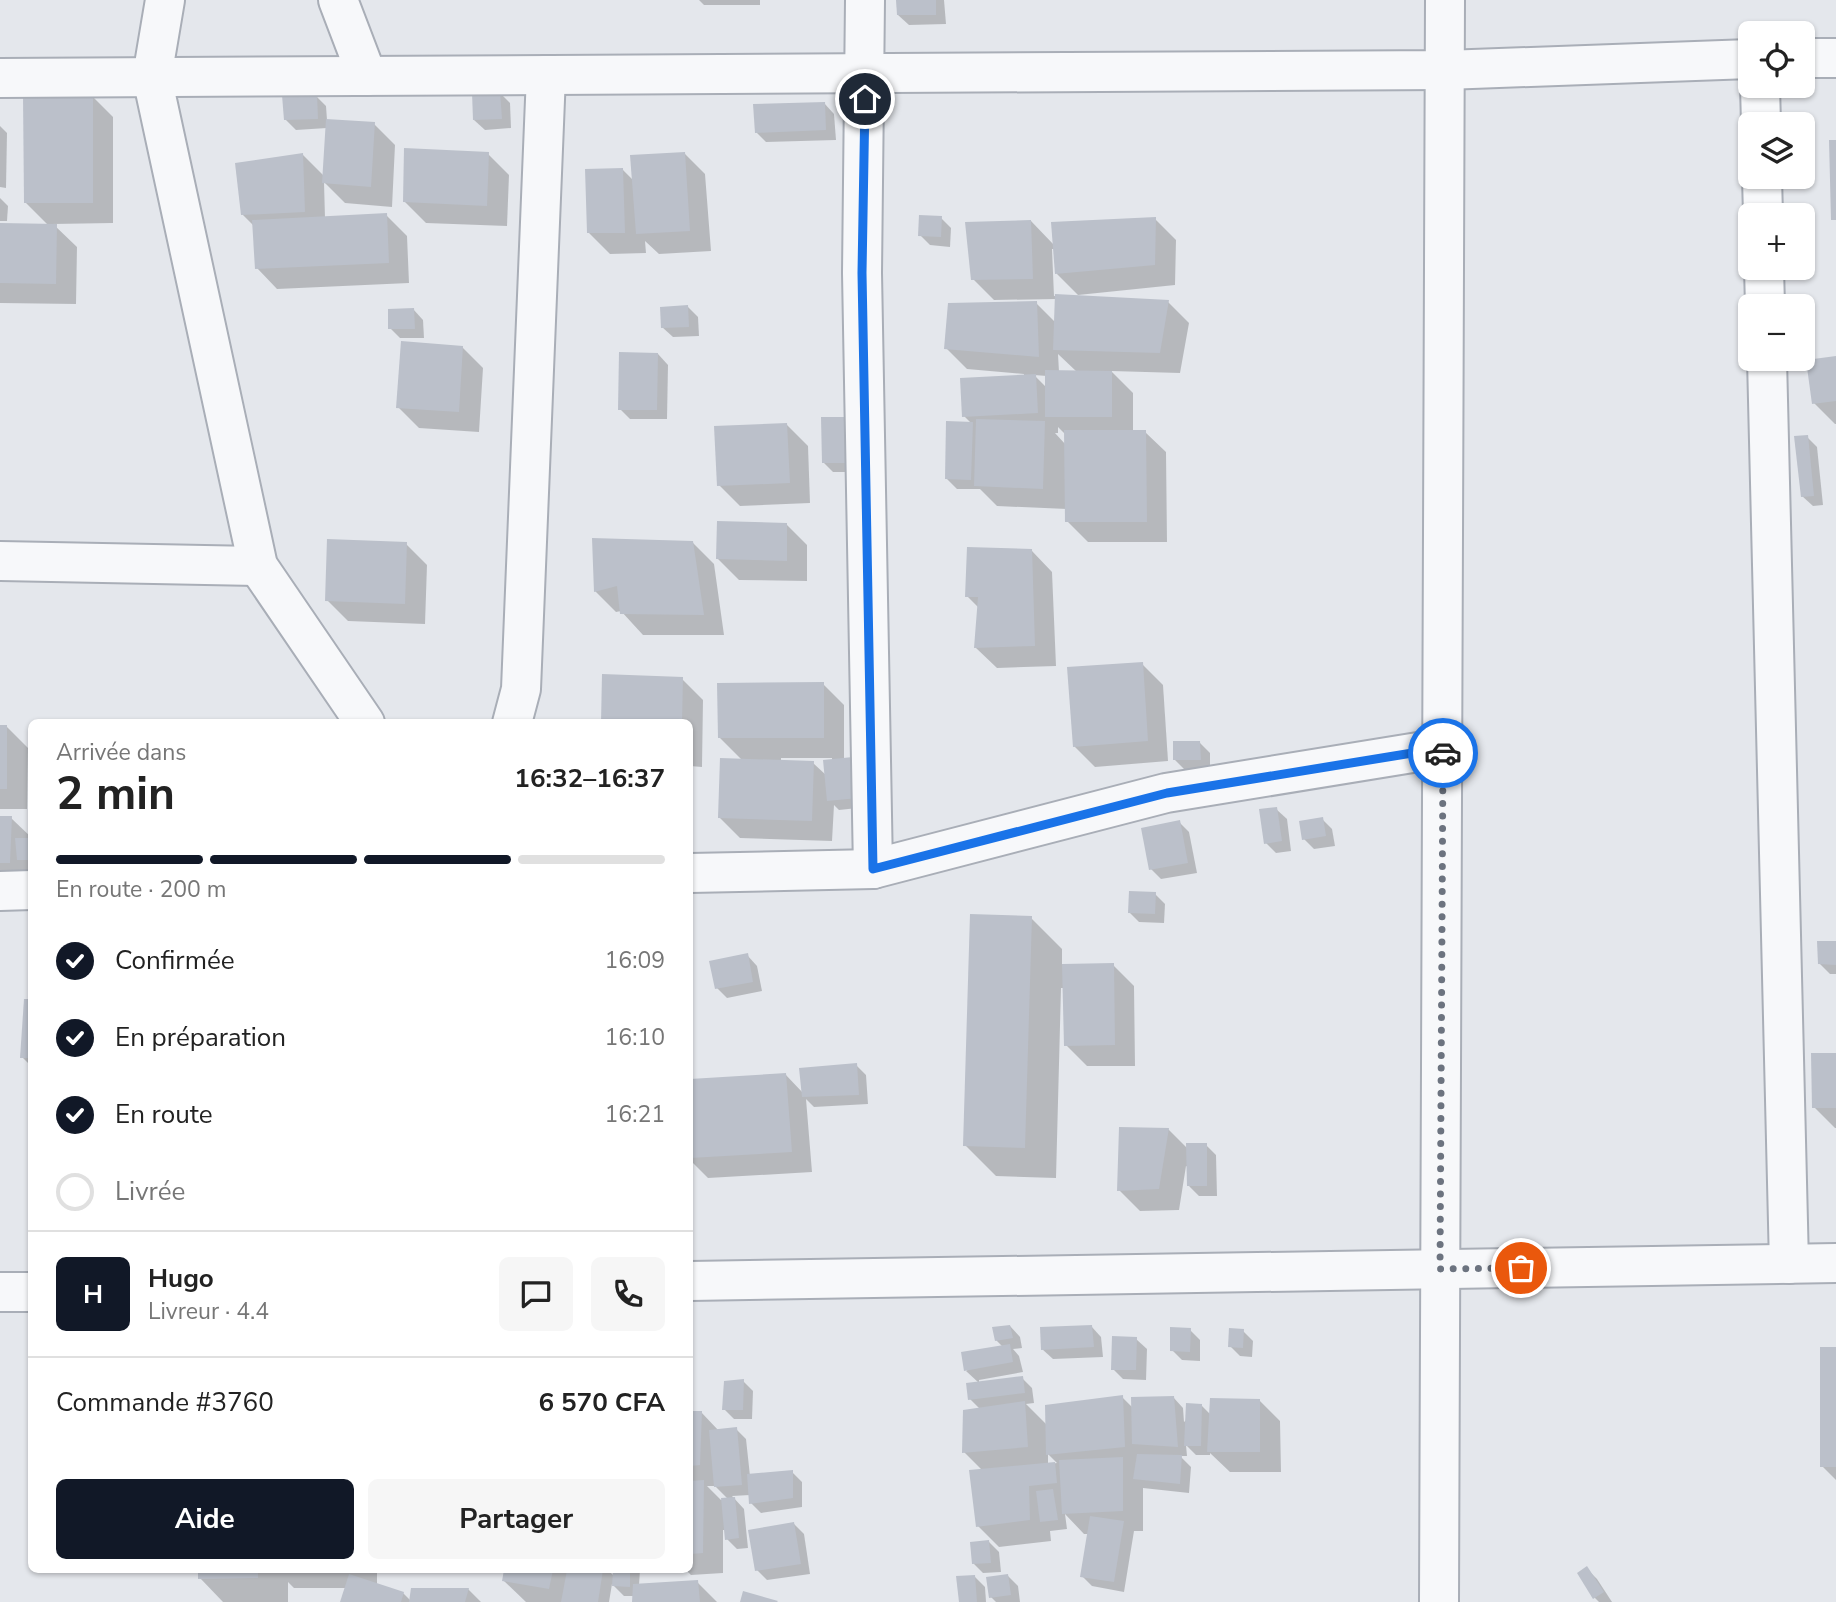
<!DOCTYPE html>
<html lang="fr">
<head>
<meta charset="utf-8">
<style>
	:root { --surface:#fff; --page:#f6f6f6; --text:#222; --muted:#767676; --line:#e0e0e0; --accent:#111827 }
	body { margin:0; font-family:"Nunito Sans",sans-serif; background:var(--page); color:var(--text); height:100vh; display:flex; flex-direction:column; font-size:26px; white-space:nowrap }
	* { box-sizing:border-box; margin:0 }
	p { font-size:23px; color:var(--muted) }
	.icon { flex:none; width:38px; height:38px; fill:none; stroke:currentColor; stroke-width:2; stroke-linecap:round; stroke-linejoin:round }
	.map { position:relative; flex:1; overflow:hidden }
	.drawer { position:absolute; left:28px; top:719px; width:665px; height:854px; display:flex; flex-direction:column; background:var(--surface); border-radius:10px; box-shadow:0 2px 5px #0004 }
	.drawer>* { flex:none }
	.controls { position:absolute; left:1738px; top:21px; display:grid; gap:14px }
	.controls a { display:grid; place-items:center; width:77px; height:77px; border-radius:10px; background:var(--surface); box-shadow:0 2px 5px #0004; font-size:35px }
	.pin { position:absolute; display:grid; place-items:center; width:60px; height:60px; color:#fff; margin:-30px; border:4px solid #fff; border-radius:50%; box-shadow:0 2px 7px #0007 }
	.courier { position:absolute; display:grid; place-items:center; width:70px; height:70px; margin:-35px; border:5px solid #1a73e8; border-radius:50%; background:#fff; color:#222; box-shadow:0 2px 9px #0007 }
	.summary em { font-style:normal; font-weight:700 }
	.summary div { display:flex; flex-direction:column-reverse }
	.summary { display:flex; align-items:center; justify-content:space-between; height:119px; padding:0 28px }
	h1 { font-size:46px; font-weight:700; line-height:52px }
	.bar { display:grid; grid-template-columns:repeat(4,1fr); gap:10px 7px; align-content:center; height:84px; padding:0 28px }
	.bar i { height:9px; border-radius:5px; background:var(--line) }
	.bar .current { background:var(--accent) }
	.bar p { grid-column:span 4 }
	.line { display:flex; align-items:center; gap:18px; padding:0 28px; border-top:2px solid var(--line) }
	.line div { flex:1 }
	.round { display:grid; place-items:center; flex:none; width:74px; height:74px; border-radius:10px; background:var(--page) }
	ol { padding:0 28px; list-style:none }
	li { display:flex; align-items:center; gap:21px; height:77px }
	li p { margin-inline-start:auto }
	li .icon { padding:7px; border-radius:50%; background:var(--accent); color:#fff; stroke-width:4 }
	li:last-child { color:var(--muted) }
	li i { width:38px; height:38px; border:4px solid var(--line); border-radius:50% }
	.button { display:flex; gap:14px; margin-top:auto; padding:14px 28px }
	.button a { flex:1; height:80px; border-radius:10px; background:var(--accent); color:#fff; font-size:28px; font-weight:700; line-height:80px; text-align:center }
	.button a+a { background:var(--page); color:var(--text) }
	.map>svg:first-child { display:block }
	.shadow { fill:#0003; fill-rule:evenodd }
	.building { fill:#bbc0ca }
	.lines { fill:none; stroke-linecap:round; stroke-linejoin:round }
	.minor-casing { stroke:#a9aeb7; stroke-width:42 }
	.minor { stroke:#f7f8fa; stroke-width:38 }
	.done { stroke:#6c737f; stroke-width:7; stroke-dasharray:0 12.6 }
	.route { stroke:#1a73e8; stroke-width:9 }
</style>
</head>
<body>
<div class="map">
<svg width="1836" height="1602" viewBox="0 0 1836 1602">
	<rect width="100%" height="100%" fill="#e4e7ec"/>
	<g class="shadow">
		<path d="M699,0H760V5H704Z"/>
		<path d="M898,0H944L946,24L909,25L898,15Z"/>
		<path d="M500,93L510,103L511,128L485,130L474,120Z"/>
		<path d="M92,96L113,117V223L53,224L77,247L76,304L0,303V225L49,226L26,203Z"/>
		<path d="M316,96L326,106L327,120L374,124L395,145L392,207L345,203L324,182L325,218L386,215L407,236L409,283L277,289L257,268L254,226L242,214L302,154L324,176L327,128L296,130L285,119Z"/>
		<path d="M824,103L834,114L836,140L766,142L756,132Z"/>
		<path d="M0,126L7,133L6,188L0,187Z"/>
		<path d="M684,153L705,174L711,251L659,254L645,241L646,253L610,254L589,233L623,170L634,181Z"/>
		<path d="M488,154L509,175L507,226L426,223L405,202Z"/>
		<path d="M0,198L8,206L7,221H0Z"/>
		<path d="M941,218L951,228L950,247L930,245L920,235Z"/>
		<path d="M1155,219L1176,240L1175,285L1078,295L1057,274L1055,249H1052L1054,296L1168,302L1189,323L1180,373L1111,371L1133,393V432H1145L1166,452L1167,542H1088L1067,521V509L997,506L980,489H957L947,479L972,424L964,416L1024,376V374L967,369L946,348L1036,303L1055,322L1056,299L994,300L973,279L1031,221L1054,245ZM1058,354L1077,372H1059ZM1034,375L1047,376V388ZM1058,427L1066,435V445L1055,433H1058Z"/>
		<path d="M688,307L698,317L699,336L673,337L662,327Z"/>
		<path d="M413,309L423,320L424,338H400L390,328Z"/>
		<path d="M462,347L483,368L479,432L419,428L398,407Z"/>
		<path d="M658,354L668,365L667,419H630L620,409Z"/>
		<path d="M1836,358V424H1835L1814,403Z"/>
		<path d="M823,419L857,472H833L823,462Z"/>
		<path d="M787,425L808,446L810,503L740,506L719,485Z"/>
		<path d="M1807,437L1817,447L1823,505L1813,506L1802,496Z"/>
		<path d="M786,524L807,545V581L739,580L718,559Z"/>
		<path d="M693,543L714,564L724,635H643L621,611L616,612L595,591Z"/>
		<path d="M406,544L427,565L425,624L348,621L327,600Z"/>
		<path d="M1032,551L1052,572L1056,666L997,668L976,648L979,608L967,596Z"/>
		<path d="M1142,664L1163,685L1168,761L1095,767L1074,746Z"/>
		<path d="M682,679L703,700L702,767L690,766V723H603Z"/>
		<path d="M823,684L844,705V760L867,807L839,810L834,805L832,841L740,838L719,817L742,760L719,737ZM781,758H832V761L826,775L813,763L781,762Z"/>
		<path d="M0,727H7L28,748L27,809H0Z"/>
		<path d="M1200,743L1210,753V769L1185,770L1175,760Z"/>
		<path d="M1276,809L1287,819L1291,851L1276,853L1266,843Z"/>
		<path d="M0,817L11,818L32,838L30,883L0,882Z"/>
		<path d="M1322,819L1332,829L1335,846L1314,849L1304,839Z"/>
		<path d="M1179,822L1189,832L1197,873L1161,879L1151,869Z"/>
		<path d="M1155,894L1165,904L1164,923L1139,922L1129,912Z"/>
		<path d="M1031,918L1062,949V965H1113L1134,986L1135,1066H1087L1066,1045L1064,988H1061L1056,1178L996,1176L965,1145Z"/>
		<path d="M1836,943V974H1830L1820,964Z"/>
		<path d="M747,955L757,966L762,991L727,998L717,988Z"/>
		<path d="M32,1001V1067L22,1057Z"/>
		<path d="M1836,1055V1128H1835L1814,1107Z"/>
		<path d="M856,1065L866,1075L868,1104L814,1107L806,1099L812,1172L708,1178L690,1160V1081L785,1074L803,1093Z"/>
		<path d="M1168,1129L1188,1149L1206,1145L1216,1155L1217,1196H1199L1189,1186L1188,1167L1186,1166L1179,1210L1140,1211L1119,1190Z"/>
		<path d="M1010,1326L1020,1337L1022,1348L1013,1349L1019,1356L1023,1372L979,1380V1383L1022,1378L1032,1388L1034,1403L1026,1404L1047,1425L1122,1397L1133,1408L1173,1397L1183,1408L1184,1422L1202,1406L1211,1415L1259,1400L1280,1421L1281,1472H1230L1210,1453V1455H1196L1186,1445L1187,1456H1180L1191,1467L1189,1493L1143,1488V1531H1134L1124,1592L1092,1586L1082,1576L1089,1534H1084L1065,1514L1067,1529L1050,1531L1051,1541L999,1547L978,1526L983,1471L964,1452L980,1409L970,1399L979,1383L966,1371L1003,1347L996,1340ZM1048,1454L1057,1463L1048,1464Z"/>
		<path d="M1091,1326L1101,1337L1103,1357L1053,1359L1042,1349Z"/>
		<path d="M1190,1330L1200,1340V1361L1182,1360L1172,1350Z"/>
		<path d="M1243,1331L1253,1341L1252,1357L1240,1356L1230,1346Z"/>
		<path d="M1136,1339L1147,1349L1146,1380L1123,1379L1113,1369Z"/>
		<path d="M1836,1349V1480L1822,1466Z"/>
		<path d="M743,1381L753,1391L752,1419H734L724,1409Z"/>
		<path d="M701,1412L719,1431L736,1429L746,1439L750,1476L792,1472L802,1482V1507L761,1513L751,1503L750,1495L732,1496L744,1509L748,1548L737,1549L727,1539L726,1530H723V1573L691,1575L686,1570H690V1413ZM707,1486H715L728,1499L721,1500Z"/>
		<path d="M794,1524L804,1534L810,1574L767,1580L757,1570Z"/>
		<path d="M989,1542L999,1552L1001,1572L983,1573L973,1563Z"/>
		<path d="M1587,1569L1597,1579L1612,1602H1599L1595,1598Z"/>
		<path d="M199,1570H377V1585L403,1593L411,1601L468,1589L481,1602H342L346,1588H294L288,1582V1602H223L200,1578Z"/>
		<path d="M505,1570H608L614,1576V1570H640L639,1585L697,1582L717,1602H633L634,1596H624L612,1584L609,1602H526L504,1581Z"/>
		<path d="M974,1576L985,1587L986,1602H960Z"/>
		<path d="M1008,1576L1018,1586L1020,1602H996L991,1597Z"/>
	</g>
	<g class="building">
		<path d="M896,0H936V15H897Z"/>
		<path d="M500,91L502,119L473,120L472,92Z"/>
		<path d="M23,94H93V203H24Z"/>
		<path d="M317,94L318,119L284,120L282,95Z"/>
		<path d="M825,102L826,130L755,133L753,104Z"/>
		<path d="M326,119L375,122L371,187L322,183Z"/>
		<path d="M1829,140H1836V220H1831Z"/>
		<path d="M404,148L489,152L487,206L403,202Z"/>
		<path d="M685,152L690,231L636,234L630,155Z"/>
		<path d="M303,153L305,212L241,215L235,163Z"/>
		<path d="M623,168L625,233H587L585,169Z"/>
		<path d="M387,213L389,263L255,269L252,220Z"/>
		<path d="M919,215L942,216L941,237L918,236Z"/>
		<path d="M1156,217L1155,265L1055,274L1051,222Z"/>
		<path d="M1031,220L1033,279L971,280L965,222Z"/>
		<path d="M0,223L57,224L56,284L0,283Z"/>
		<path d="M1055,294L1169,300L1160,353L1053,350Z"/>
		<path d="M1037,301L1039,357L944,349L948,303Z"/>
		<path d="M688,305L689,327L661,328L660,307Z"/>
		<path d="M414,308L415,329H388V309Z"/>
		<path d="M401,341L463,346L459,412L396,408Z"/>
		<path d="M619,352L658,353L657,410H618Z"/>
		<path d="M1836,356V401L1812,404L1806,360Z"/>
		<path d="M1045,370L1112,371V417H1045Z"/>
		<path d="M1036,374L1038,413L962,417L960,378Z"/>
		<path d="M821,417H847V463H822Z"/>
		<path d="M976,419L1045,421L1043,489L974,486Z"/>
		<path d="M946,421L973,422L971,480L945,479Z"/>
		<path d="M787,423L790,483L717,486L714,426Z"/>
		<path d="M1064,430H1146L1147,522H1065Z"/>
		<path d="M1808,435L1814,496L1801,497L1794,436Z"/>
		<path d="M717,521L787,523V561L716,559Z"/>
		<path d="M592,538L693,541L704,615L620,614L617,586L594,592Z"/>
		<path d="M327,539L407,542L405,604L325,601Z"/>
		<path d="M967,547L1032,549L1035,646L974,648L978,597H965Z"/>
		<path d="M1143,662L1148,741L1073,747L1067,667Z"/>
		<path d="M602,674L683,677L682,723H601Z"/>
		<path d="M824,682V738H718L717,683Z"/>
		<rect x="0" y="725" width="7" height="64"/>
		<path d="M1173,741H1200L1201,760H1173Z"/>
		<path d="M853,757L858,798L827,801L823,760Z"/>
		<path d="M720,758L814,761L812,821L718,818Z"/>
		<path d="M1277,807L1282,841L1264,844L1259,809Z"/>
		<path d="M0,816H12L10,863H0Z"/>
		<path d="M1323,817L1326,836L1302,840L1299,821Z"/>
		<path d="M1180,820L1188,863L1149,870L1141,828Z"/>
		<path d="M15,838H29L30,860H17Z"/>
		<path d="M1129,891L1156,892L1155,914L1128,913Z"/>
		<path d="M970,914L1032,916L1025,1148L963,1146Z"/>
		<path d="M1817,941H1836V965L1818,964Z"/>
		<path d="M748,953L753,982L715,989L709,961Z"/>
		<path d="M1114,963L1115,1045L1064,1046L1062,964Z"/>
		<path d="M24,999H32V1058H20Z"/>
		<path d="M1811,1053H1836V1108H1812Z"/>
		<path d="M857,1063L859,1095L802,1097L799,1068Z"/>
		<path d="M786,1073L792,1152L690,1158V1079Z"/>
		<path d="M1119,1127L1169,1128L1159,1189L1117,1191Z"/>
		<path d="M1186,1143H1207V1186H1187Z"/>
		<path d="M1010,1325L1013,1338L995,1341L992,1327Z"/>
		<path d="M1092,1325L1094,1347L1041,1350L1040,1327Z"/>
		<path d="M1170,1327L1191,1328L1190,1352L1170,1351Z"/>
		<path d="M1229,1328L1244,1329L1243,1348L1228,1347Z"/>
		<path d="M1112,1336L1137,1337L1136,1370H1111Z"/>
		<path d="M1010,1344L1013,1362L964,1371L961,1352Z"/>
		<rect x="1820" y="1347" width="16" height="120"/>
		<path d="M1023,1376L1025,1393L968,1400L966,1383Z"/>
		<path d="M744,1379L743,1410H722L724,1381Z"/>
		<path d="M1123,1395L1125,1447L1046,1455L1045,1405Z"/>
		<path d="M1174,1396L1178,1447L1132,1444L1131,1397Z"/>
		<path d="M1210,1398L1260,1399V1452H1207Z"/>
		<path d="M1025,1401L1028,1447L962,1453L963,1410Z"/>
		<path d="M1186,1403L1202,1404L1201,1446H1184Z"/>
		<path d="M690,1411H702L700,1465L690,1466Z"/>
		<path d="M737,1427L742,1485L714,1487L709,1430Z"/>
		<path d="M1137,1454L1182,1455L1180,1484L1133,1479Z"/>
		<path d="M1123,1457V1511L1062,1514L1059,1460Z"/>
		<path d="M1055,1462L1057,1483L1029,1486L1030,1520L976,1527L969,1470Z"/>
		<path d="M793,1470V1498L749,1504L747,1474Z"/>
		<path d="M704,1480L703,1553L690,1554V1481Z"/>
		<path d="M1053,1489L1058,1520L1040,1522L1036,1491Z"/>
		<path d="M735,1497L739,1538L725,1540L721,1498Z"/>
		<path d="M1090,1516L1124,1521L1114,1582L1080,1577Z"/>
		<path d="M794,1522L801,1564L755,1571L748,1530Z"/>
		<path d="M989,1540L991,1563L972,1564L970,1542Z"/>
		<path d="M1587,1566L1604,1592L1593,1599L1577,1573Z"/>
		<path d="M198,1570H258V1578L198,1579Z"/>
		<path d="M504,1570H553L549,1589L502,1581Z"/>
		<path d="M567,1570H603L598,1602H561Z"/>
		<path d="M613,1570H630V1587L612,1586Z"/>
		<path d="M349,1574L404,1592L401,1602H340Z"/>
		<path d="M1008,1574L1011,1595L989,1598L986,1577Z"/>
		<path d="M975,1575L977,1602H959L956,1576Z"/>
		<path d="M698,1580L700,1602H632L633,1584Z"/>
		<path d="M411,1588H469L465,1602H409Z"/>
		<path d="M743,1591L778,1601L777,1602H740Z"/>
	</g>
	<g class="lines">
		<g class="minor-casing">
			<g id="minor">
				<path d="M165,0L152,77L258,566L365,723"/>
				<path d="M338,0L367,76"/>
				<path d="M865,0L862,273L873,869"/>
				<path d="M1802,58H1836"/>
				<path d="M0,78L1445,70L1750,59"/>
				<path d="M1760,86L1761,124"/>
				<path d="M1762,177L1763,215"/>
				<path d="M1764,268L1765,306"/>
				<path d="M1767,359L1789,1264"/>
				<path d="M0,561L258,566"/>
				<path d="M512,723L521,689L546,75"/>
				<path d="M690,873L873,869L1166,793L1443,748"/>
				<path d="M0,891L32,890"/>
				<path d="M690,1281L1836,1263"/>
				<path d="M0,1292H32"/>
				<path d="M1439,1602L1445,0"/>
			</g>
		</g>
		<use href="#minor" class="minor"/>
	</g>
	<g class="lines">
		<path class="done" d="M1443,753L1440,1269L1521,1268"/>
		<path class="route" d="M865,99L862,273L873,869L1167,793L1443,748V753"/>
	</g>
</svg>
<div class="controls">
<a><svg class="icon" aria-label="locate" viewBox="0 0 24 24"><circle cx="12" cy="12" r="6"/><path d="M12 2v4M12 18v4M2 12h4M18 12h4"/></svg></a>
<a><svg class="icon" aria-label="layers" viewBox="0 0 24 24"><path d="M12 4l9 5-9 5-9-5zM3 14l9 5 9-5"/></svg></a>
<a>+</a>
<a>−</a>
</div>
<div class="pin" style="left:1521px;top:1268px;background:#ea580c"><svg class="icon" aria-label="bag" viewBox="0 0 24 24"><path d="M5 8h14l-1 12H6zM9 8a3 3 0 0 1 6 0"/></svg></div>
<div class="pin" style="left:865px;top:99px;background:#1f2937"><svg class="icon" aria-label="home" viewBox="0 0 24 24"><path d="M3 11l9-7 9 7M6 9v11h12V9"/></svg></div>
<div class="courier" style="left:1443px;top:753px"><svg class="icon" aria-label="car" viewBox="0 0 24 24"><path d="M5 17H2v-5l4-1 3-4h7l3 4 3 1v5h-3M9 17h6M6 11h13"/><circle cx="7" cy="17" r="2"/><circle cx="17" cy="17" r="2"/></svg></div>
<section class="drawer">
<div class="summary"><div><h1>2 min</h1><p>Arrivée dans</p></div><em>16:32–16:37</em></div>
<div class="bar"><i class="current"></i><i class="current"></i><i class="current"></i><i></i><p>En route · 200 m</p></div>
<ol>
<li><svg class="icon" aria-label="check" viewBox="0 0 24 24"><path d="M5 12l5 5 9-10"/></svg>Confirmée<p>16:09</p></li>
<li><svg class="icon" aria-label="check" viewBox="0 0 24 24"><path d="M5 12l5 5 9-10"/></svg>En préparation<p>16:10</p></li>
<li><svg class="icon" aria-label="check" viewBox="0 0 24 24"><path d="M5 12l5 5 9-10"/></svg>En route<p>16:21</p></li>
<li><i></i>Livrée</li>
</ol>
<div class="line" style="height:126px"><b class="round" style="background:var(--accent);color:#fff">H</b><div><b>Hugo</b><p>Livreur · 4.4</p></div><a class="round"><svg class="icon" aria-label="chat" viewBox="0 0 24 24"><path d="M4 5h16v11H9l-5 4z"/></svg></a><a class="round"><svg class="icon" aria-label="phone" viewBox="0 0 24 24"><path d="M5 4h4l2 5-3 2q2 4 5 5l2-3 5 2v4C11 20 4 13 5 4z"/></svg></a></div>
<div class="line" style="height:91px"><div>Commande #3760</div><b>6 570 CFA</b></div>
<div class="button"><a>Aide</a><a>Partager</a></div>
</section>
</div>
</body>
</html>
